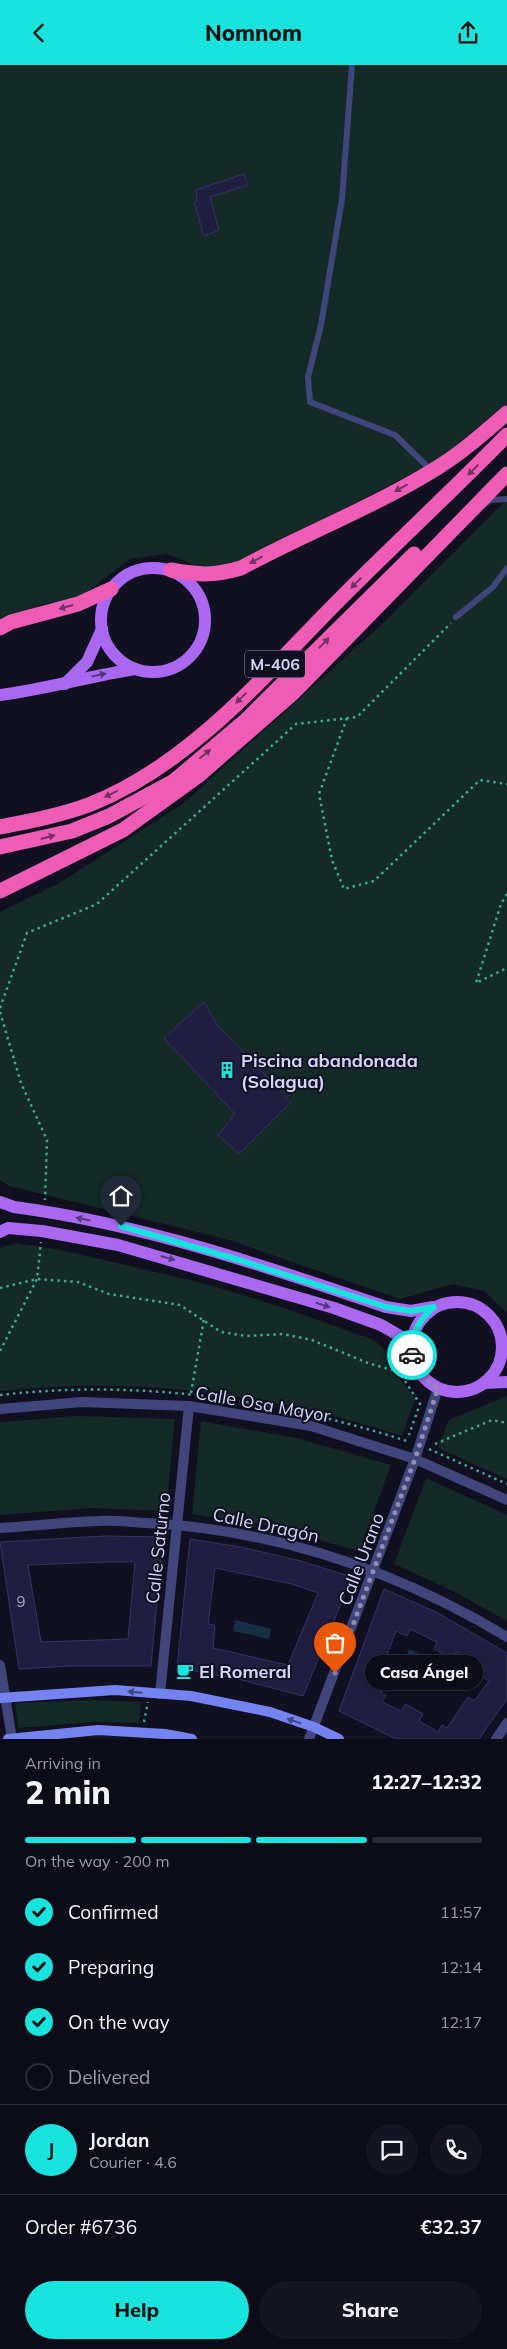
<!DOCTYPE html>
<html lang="en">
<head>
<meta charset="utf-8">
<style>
	:root { --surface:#0c0c19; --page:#151522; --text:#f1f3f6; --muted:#9a9ba2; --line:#2c2c38; --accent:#18e3dc }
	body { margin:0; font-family:Mulish,sans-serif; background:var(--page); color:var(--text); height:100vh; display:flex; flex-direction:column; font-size:19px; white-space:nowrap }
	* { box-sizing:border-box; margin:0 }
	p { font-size:16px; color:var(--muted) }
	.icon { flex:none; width:28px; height:28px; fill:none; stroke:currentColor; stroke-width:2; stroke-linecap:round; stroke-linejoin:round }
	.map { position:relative; height:1674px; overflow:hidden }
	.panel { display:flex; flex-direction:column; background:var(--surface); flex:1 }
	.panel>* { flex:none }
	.pin { position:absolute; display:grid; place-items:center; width:42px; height:42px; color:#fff; margin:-51px -21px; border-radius:50% 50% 50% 0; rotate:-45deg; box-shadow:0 0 5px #0007 }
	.pin .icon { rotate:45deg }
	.courier { position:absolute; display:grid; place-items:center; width:50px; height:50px; margin:-25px; border:4px solid #18e3dc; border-radius:50%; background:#fff; color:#222; box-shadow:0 1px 6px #0007 }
	.bubble { position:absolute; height:35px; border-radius:18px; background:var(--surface); box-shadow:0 2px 8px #0003,0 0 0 1px var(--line); font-size:16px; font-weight:800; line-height:35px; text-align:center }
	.headline em { font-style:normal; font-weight:800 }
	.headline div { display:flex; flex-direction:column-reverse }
	.headline { display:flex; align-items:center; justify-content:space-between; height:85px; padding:0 25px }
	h1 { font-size:32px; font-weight:800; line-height:38px }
	.bar { display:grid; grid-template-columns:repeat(4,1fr); gap:8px 5px; align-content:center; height:60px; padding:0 25px }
	.bar i { height:6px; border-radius:4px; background:var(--line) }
	.bar .active { background:var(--accent) }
	.bar p { grid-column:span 4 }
	.line { display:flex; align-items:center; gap:12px; padding:0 25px; border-top:1px solid var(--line) }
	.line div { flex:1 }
	.round { display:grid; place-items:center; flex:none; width:52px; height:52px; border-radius:26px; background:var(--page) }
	ol { padding:0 25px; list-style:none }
	li { display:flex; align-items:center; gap:15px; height:55px }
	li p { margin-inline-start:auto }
	li .icon { padding:5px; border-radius:50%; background:var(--accent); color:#111; stroke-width:4 }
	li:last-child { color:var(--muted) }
	li i { width:28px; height:28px; border:2px solid var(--line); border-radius:50% }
	.primary-button { display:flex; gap:10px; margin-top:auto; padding:10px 25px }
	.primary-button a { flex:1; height:58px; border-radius:30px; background:var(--accent); color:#111; font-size:20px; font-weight:800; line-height:58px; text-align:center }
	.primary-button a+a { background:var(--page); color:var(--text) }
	header { display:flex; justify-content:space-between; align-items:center; height:65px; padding:0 25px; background:var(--accent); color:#111; font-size:22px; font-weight:800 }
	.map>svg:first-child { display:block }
	.green { fill:#142a26 }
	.water { fill:#152f46 }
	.building { fill:#201e40; stroke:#363269; fill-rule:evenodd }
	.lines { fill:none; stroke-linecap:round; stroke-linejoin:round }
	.path { stroke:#3ba893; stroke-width:2.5; stroke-dasharray:2.5 4; stroke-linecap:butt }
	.lane { stroke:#40457b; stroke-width:6 }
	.street { stroke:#40457b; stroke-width:10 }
	.secondary { stroke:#7583f0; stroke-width:10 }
	.primary { stroke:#aa67ef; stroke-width:12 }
	.highway { stroke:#ee5cb5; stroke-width:15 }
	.oneway { fill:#743264 }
	.oneway2 { fill:#55377e }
	.oneway3 { fill:#3d447e }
	.done { stroke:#8f90af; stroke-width:5; stroke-dasharray:0 9 }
	.route { stroke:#18e3dc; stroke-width:6 }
	.labels { text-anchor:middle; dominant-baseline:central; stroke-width:4; stroke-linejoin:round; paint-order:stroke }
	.number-label { font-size:15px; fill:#a7a7cc }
	.shield { fill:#101021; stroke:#999aba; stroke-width:1 }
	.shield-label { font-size:16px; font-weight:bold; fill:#d4d5fb }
	.poi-label { font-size:18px; font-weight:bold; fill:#d4d5fb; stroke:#101021; text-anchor:start }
	.street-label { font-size:18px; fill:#d4d5fb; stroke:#101021 }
</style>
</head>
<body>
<header><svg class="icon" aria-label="back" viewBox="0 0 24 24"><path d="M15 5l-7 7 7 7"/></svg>Nomnom<svg class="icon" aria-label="share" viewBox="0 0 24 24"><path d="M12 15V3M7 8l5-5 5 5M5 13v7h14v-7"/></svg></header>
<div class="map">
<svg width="507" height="1674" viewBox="0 0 507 1674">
	<rect width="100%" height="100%" fill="#101021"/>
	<g class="green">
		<path d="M0,0H507V342L439,395L244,495L221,503L199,502L167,489L130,494L80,532L44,539L0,557Z"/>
		<path d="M507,434V1248L484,1226L453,1219L400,1234L226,1174L9,1121L0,1115V847L61,817L184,738L382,559Z"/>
		<path d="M16,1178L62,1185L210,1220L284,1243L374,1275L389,1289L399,1312L415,1334L402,1371C271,1328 137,1311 0,1326V1183Z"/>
		<path d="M507,1331V1414L438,1383L449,1355Z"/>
		<path d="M77,1351L175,1354L166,1446L92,1443L0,1450V1357Z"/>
		<path d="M201,1356L297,1373L391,1400L359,1486L265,1460L192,1449Z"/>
		<path d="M426,1413L507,1450V1556L451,1525L394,1499Z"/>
		<path d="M96,1635L141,1637L139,1658L94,1657L18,1663L15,1638Z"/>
	</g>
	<g class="water">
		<path d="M235,1555L271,1564L269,1574L233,1566Z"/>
		<path d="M409,1584L420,1589L402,1623L395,1620Z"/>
	</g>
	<g class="building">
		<path d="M244,109L248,120L210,132L219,165L204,171L194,137L197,136L196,125Z"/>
		<path d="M204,937L217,960L291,1037L239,1089L218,1070L235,1049L164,973Z"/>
		<path d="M104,1471L163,1472L151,1601H71L19,1604L0,1477ZM106,1497H135L128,1574L41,1577L28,1500Z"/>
		<path d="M190,1474L241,1482L301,1496L352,1512L303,1631L238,1614L177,1603ZM215,1503L292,1519L318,1528L288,1600L213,1583L215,1560L208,1559Z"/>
		<path d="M384,1524L436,1547L507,1588V1634L479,1674H396L339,1646ZM410,1564L437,1577L434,1584L453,1594L456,1587L483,1602L479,1609L489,1616L474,1636L468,1632L447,1663L442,1660L438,1667L419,1656L423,1649L405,1639L401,1646L382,1637L386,1630L381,1628L394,1593L387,1590L396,1566L407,1571Z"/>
	</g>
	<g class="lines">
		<g class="path">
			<path d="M347,653L319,729L332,795L344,824L374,816L480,715L507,719"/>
			<path d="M507,829L501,839L476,918L507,903"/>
			<path d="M0,943L27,868L97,839L296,659L357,652L451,558"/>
			<path d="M0,947L21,1018L47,1075L45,1135"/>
			<path d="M0,1223L37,1214L78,1217L109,1229L180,1240L221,1267L246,1271L283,1269L312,1275L368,1298L399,1307L420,1339L409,1370"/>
			<path d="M0,1286L37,1214L41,1177"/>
			<path d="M191,1328L204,1254"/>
			<path d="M0,1330C140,1314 277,1334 410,1377"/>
			<path d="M435,1379L492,1355L507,1358"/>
			<path d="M429,1384L507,1419"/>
			<path d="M144,1657L148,1637"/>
		</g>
		<g class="lane">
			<path d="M352,0L342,134L321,260L308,312L310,337L395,370L432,406"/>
			<path d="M485,439L491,435L507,434"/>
			<path d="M456,552L493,522L507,503"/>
		</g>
		<g class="street">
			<path d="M0,1344L82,1337L189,1341L311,1361L415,1394L507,1435"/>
			<path d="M0,1463C33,1461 65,1457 98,1456C114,1455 131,1457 147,1458C277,1465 396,1505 507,1572"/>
			<path d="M0,1600L12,1674"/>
			<path d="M160,1629L189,1341"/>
			<path d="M309,1674L415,1394L438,1323"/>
			<path d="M496,1674L507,1658"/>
		</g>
		<g class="secondary">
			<path d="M0,1633L115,1625L191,1631L270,1647L314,1662L339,1674"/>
			<path d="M8,1674L98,1665L165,1669L192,1674"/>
		</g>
		<g class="primary">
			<circle cx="153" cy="555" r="52"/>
			<path d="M65,619L87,597L102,564"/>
			<path d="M0,630C46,624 90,611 135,604"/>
			<path d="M0,1137L14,1142C142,1159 265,1201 386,1242L411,1246L433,1242"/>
			<path d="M0,1167L8,1163L42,1166L118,1180L334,1243L381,1260L412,1278"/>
			<circle cx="457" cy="1282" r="45"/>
			<path d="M485,1318L507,1317"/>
		</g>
		<g class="highway">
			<path d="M171,505C199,510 214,511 241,503C304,469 371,443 432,406C459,390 483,369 507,348"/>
			<path d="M0,563L11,557L78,539L111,524"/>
			<path d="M0,762C31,756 62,750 91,739C193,698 267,607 343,531C397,477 453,425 507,370"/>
			<path d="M0,782L72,766L109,751L174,716L245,656L414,489"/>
			<path d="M0,826L123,765L198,711L293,628L507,409"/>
		</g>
	</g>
	<defs><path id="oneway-solid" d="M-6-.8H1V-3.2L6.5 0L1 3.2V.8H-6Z" transform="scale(1.25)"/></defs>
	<g class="oneway">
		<use href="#oneway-solid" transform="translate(473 405) rotate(135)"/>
		<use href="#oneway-solid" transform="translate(401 423) rotate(151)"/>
		<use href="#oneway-solid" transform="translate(256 495) rotate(152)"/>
		<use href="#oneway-solid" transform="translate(356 518) rotate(135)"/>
		<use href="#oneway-solid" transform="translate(66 542) rotate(165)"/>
		<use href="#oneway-solid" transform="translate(324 578) rotate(-45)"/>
		<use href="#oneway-solid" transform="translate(241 633) rotate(136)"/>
		<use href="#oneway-solid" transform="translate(205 689) rotate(-40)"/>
		<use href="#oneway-solid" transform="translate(111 729) rotate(154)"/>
		<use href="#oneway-solid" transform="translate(48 772) rotate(-15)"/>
	</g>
	<g class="oneway2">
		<use href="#oneway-solid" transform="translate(99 610) rotate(-12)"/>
		<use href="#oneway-solid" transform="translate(83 1154) rotate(-169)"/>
		<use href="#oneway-solid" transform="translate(168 1193) rotate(16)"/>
		<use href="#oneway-solid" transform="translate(323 1240) rotate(17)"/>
	</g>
	<g class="oneway3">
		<use href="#oneway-solid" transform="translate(135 1627) rotate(-175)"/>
		<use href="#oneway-solid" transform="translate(294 1656) rotate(-161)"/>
	</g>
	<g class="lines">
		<path class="done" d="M335,1608L415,1394L438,1323C425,1315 416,1306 412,1290"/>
		<path class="route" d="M121,1161L239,1195L386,1242L411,1246L434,1242C418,1256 411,1269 412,1290"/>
	</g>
	<defs>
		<g id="building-bare" transform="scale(1.35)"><path d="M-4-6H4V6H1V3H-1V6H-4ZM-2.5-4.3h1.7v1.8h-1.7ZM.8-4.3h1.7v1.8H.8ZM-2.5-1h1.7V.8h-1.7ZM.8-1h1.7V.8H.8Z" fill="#18e3dc" stroke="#101021" stroke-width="2.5" paint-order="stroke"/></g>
		<g id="cafe-bare" transform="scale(1.35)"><path d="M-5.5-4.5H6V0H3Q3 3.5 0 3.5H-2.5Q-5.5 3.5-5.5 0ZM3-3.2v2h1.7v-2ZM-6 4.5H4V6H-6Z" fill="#18e3dc" stroke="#101021" stroke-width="2.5" paint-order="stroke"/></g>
	</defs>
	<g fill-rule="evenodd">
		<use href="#building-bare" x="227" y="1005"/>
		<use href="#cafe-bare" x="185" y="1606"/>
	</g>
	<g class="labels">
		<g class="number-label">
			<text x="21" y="1536">9</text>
		</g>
		<rect class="shield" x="245" y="585.5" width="60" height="27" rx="4"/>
		<g class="shield-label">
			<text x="275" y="599">M-406</text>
		</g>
		<g class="poi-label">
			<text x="241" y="995">Piscina abandonada<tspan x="241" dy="21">(Solagua)</tspan></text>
			<text x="199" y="1606">El Romeral</text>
		</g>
		<g class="street-label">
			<text transform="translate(263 1339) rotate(10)">Calle Osa Mayor</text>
			<text transform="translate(266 1460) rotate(12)">Calle Dragón</text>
			<text transform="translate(158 1483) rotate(-84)">Calle Saturno</text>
			<text transform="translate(361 1494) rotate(-69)">Calle Urano</text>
		</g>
	</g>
</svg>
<div class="pin" style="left:335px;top:1608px;background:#ea580c"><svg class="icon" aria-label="bag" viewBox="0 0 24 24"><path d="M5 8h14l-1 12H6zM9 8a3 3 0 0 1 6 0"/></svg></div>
<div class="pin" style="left:121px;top:1161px;background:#1f2937"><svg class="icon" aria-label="home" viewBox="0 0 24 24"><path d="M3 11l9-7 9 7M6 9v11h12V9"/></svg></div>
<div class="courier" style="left:412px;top:1290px"><svg class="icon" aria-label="car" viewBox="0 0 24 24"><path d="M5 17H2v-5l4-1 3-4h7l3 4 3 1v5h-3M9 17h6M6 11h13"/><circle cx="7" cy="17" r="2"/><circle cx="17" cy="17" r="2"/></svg></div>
<div class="bubble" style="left:365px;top:1590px;width:118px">Casa Ángel</div>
</div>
<section class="panel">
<div class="headline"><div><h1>2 min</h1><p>Arriving in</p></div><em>12:27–12:32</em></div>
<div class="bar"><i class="active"></i><i class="active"></i><i class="active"></i><i></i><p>On the way · 200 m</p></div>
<ol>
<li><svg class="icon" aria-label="check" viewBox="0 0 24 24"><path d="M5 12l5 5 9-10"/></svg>Confirmed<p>11:57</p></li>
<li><svg class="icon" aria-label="check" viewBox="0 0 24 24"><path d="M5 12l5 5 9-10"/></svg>Preparing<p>12:14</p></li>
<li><svg class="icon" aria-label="check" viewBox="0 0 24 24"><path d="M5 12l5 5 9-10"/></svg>On the way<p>12:17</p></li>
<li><i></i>Delivered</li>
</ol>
<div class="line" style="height:90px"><b class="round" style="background:var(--accent);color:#111">J</b><div><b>Jordan</b><p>Courier · 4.6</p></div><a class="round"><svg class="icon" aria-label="chat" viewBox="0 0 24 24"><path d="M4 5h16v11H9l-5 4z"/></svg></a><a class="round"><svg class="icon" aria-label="phone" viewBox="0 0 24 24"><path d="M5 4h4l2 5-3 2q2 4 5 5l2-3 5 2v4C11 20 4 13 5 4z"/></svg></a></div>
<div class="line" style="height:65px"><div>Order #6736</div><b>€32.37</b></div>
<div class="primary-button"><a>Help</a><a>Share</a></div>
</section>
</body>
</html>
